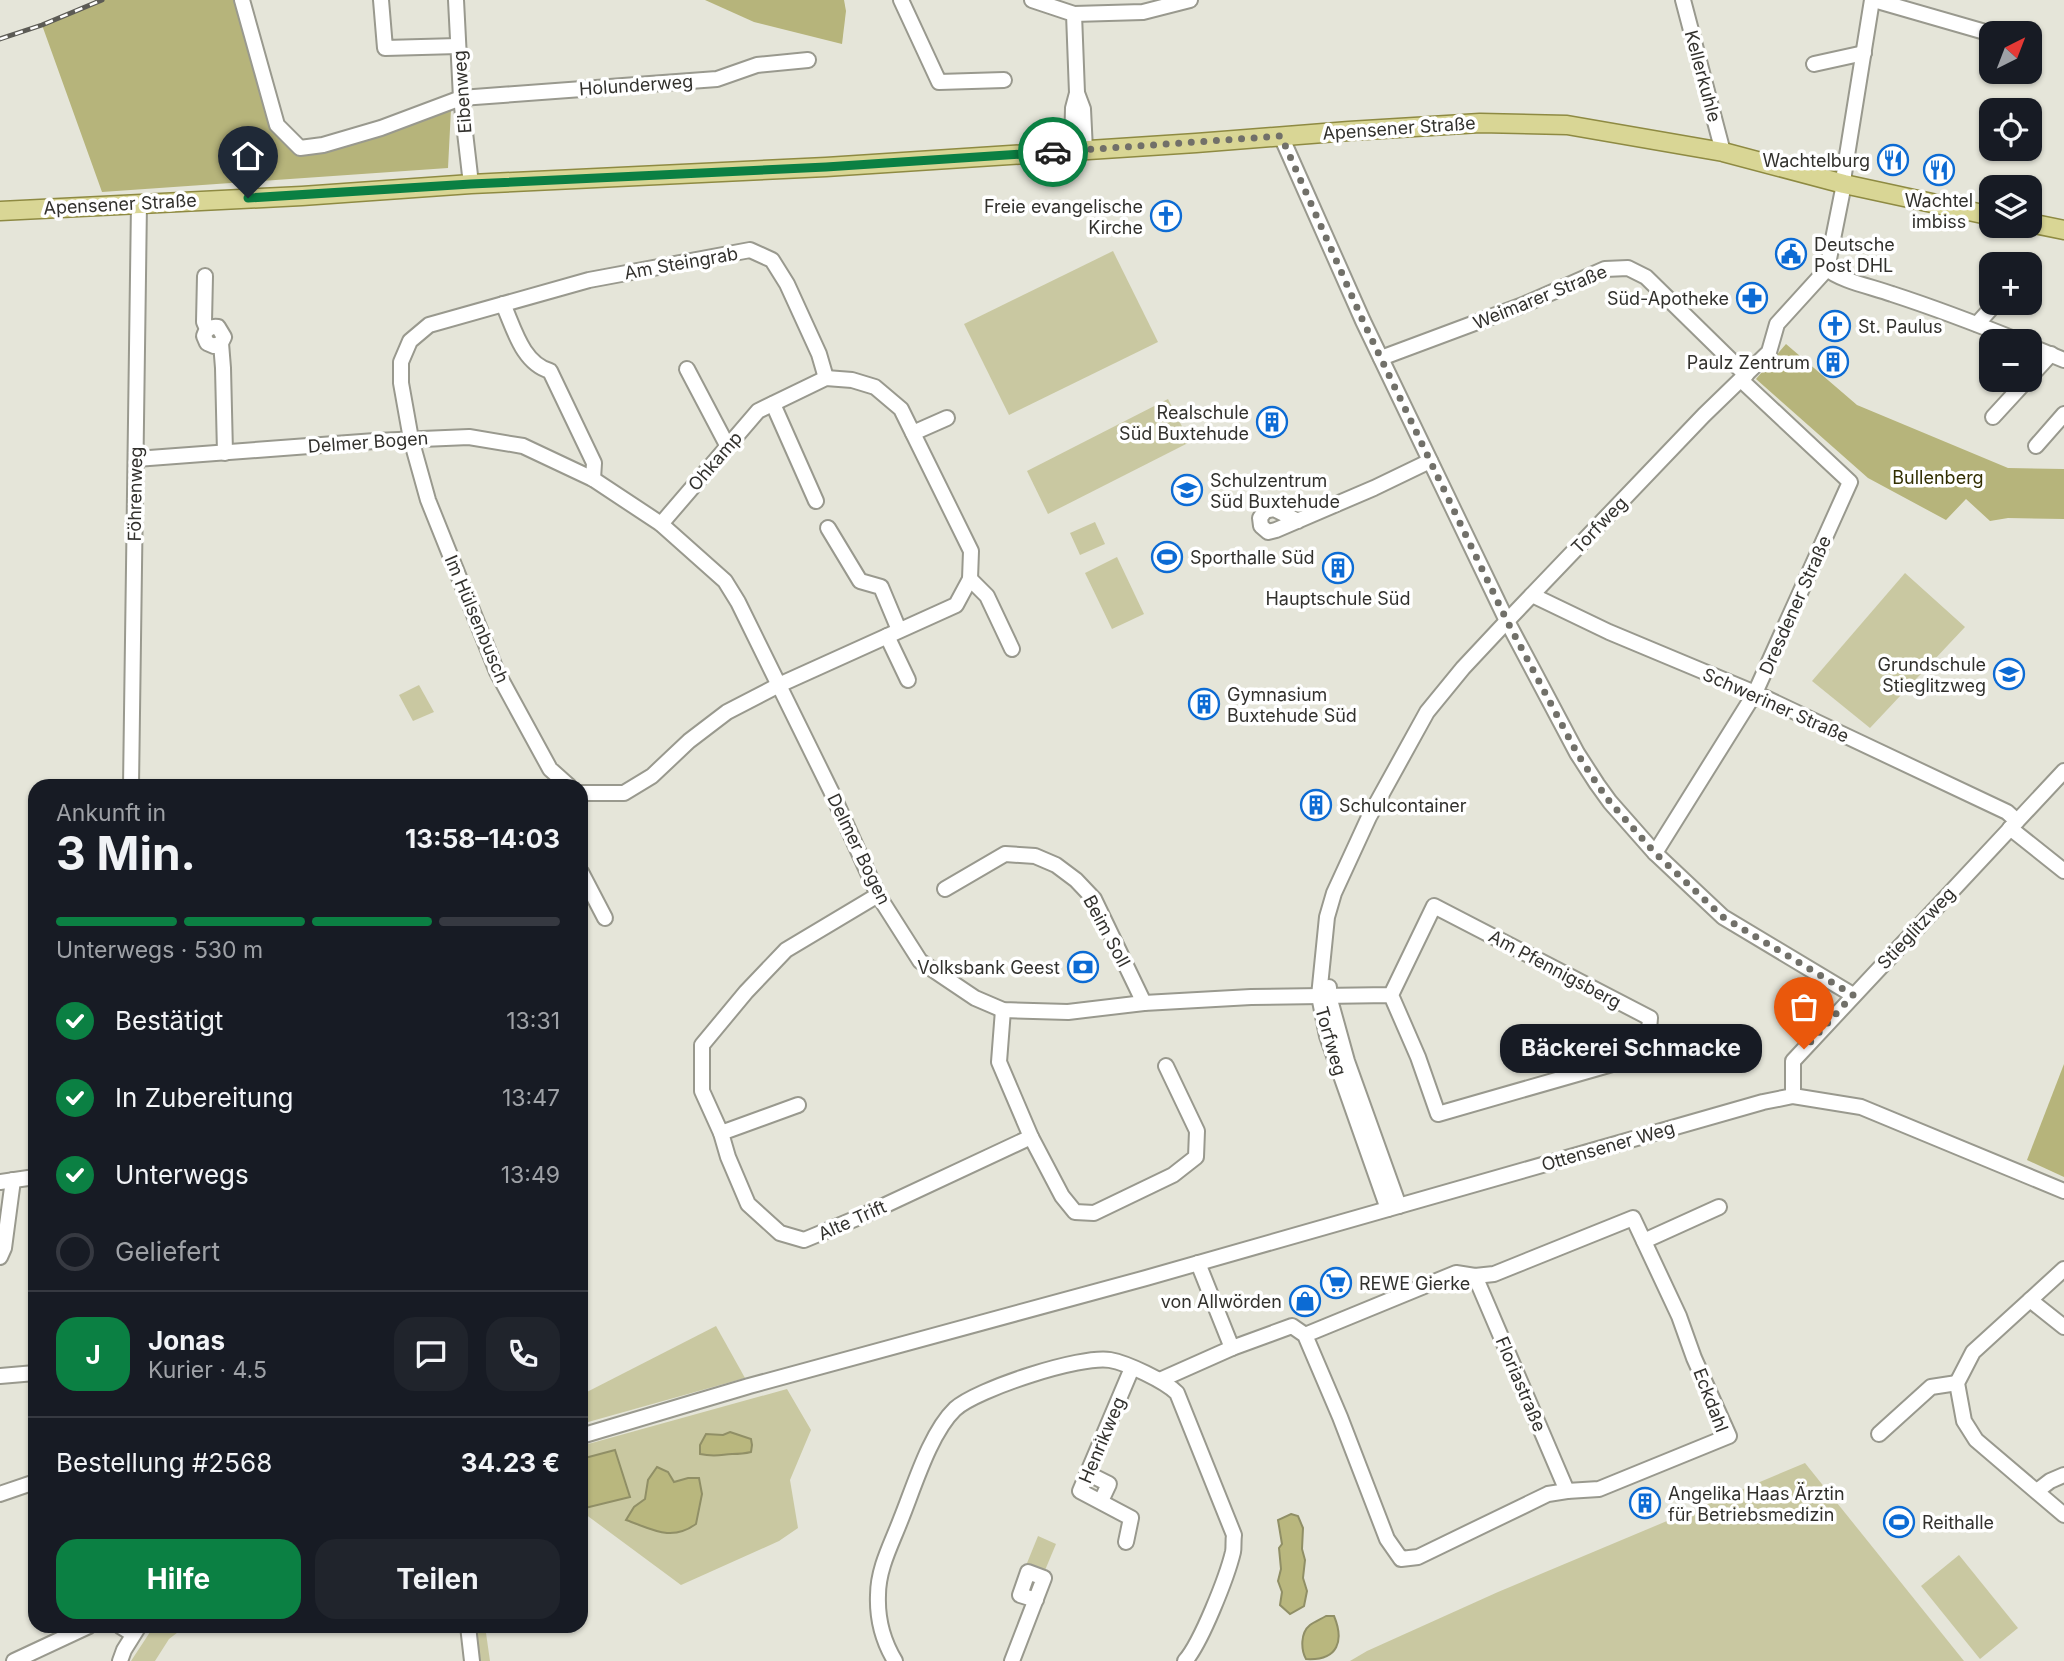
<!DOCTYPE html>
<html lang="de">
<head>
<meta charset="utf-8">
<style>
	:root { --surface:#171b24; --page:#20242c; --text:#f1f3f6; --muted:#9ea1a6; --line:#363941; --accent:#0b8043 }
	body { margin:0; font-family:Inter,sans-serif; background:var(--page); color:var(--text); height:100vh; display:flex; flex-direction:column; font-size:26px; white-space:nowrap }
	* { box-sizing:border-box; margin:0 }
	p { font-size:23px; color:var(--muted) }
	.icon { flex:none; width:38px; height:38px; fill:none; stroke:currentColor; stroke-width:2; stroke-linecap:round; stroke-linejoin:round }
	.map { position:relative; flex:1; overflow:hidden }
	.sheet { position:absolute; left:28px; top:779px; width:560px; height:854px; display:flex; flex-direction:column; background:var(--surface); border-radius:21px; box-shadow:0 2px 5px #0004 }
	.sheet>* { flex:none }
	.needle { width:46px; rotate:42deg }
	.buttons { position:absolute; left:1979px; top:21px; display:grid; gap:14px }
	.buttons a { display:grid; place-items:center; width:63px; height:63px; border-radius:14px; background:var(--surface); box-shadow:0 2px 5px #0004; font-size:35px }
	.pin { position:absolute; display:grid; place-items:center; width:60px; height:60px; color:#fff; margin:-72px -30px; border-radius:50% 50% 50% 0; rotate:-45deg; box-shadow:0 0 7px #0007 }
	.pin .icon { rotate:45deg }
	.courier { position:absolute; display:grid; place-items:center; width:70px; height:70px; margin:-35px; border:5px solid #0b8043; border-radius:50%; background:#fff; color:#222; box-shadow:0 2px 9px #0007 }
	.bubble { position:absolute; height:49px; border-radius:21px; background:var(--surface); box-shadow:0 2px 5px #0004; font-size:23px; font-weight:700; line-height:49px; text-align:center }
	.overview em { font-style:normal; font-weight:700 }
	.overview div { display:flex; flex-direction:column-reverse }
	.overview { display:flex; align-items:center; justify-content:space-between; height:119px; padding:0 28px }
	h1 { font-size:46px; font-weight:700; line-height:52px }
	.bar { display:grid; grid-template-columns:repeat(4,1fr); gap:10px 7px; align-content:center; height:84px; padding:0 28px }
	.bar i { height:9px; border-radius:5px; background:var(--line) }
	.bar .selected { background:var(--accent) }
	.bar p { grid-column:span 4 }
	.line { display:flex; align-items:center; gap:18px; padding:0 28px; border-top:2px solid var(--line) }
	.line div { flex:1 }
	.round { display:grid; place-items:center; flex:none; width:74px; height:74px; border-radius:21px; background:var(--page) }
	ol { padding:0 28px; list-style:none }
	li { display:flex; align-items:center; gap:21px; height:77px }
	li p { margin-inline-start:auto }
	li .icon { padding:7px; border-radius:50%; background:var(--accent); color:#fff; stroke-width:4 }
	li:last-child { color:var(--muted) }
	li i { width:38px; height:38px; border:4px solid var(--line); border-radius:50% }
	.button { display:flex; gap:14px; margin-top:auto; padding:14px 28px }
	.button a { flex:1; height:80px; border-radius:21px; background:var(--accent); color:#fff; font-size:28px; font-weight:700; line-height:80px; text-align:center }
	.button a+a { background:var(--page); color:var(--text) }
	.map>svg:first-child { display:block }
	.green { fill:#c9c8a1 }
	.forest { fill:#b6b47b }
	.water { fill:#b9b77e; stroke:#908f66; stroke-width:2 }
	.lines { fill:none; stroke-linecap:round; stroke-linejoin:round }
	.minor-casing { stroke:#99998e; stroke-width:18 }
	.major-casing { stroke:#8e8a42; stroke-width:21 }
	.minor { stroke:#fff; stroke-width:14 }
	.major { stroke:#d9d695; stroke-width:18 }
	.rail-casing { stroke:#5c5b55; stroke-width:5 }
	.rail { stroke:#fff; stroke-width:2.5; stroke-dasharray:8; stroke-linecap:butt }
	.done { stroke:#717069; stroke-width:7; stroke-dasharray:0 12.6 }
	.route { stroke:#0b8043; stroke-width:9 }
	.labels { text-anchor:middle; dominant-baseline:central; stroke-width:7; stroke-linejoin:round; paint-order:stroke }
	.street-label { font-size:18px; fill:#32312d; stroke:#fff }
	.poi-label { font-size:18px; fill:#32312d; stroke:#fff; text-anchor:start }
	.park-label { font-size:18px; fill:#322f00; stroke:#fff }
</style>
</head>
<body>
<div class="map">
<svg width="2064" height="1661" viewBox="0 0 2064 1661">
	<rect width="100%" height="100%" fill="#e5e5d9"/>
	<g class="green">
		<path d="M1113,251L1158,342L1009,415L964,324Z"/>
		<path d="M1168,399L1190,442L1048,514L1027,471Z"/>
		<path d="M1095,522L1105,544L1080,555L1070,533Z"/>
		<path d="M1117,557L1144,614L1112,629L1085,573Z"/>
		<path d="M1905,573L1965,627L1870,728L1812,681Z"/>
		<path d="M419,685L434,712L413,721L399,695Z"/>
		<path d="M716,1326L745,1378L581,1424V1395Z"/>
		<path d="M787,1389L811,1430L790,1480L798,1528L779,1541L681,1585L581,1511V1446Z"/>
		<path d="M1805,1463L1964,1661H1350L1367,1651L1498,1592Z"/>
		<path d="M1038,1536L1056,1544L1043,1575L1025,1568Z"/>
		<path d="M1959,1555L2018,1628L1980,1659L1921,1586Z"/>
		<path d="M154,1626H186L169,1639L155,1661H131Z"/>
		<path d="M468,1626H485L490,1661H472Z"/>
	</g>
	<g class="forest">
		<path d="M102,0H241L277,125L300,148L451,109L448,168L102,192L42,25Z"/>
		<path d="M705,0H844L846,11L842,44L754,22Z"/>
		<path d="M1786,344L1857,405L2008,468L2064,469V519L2008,518L1990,521L1966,499L1946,520L1868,478L1756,379Z"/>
		<path d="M2064,1064V1177L2027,1160Z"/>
	</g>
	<g class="water">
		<path d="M730,1432L751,1439L752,1445L751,1452C743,1454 740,1454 732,1454C719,1455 714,1457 700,1454V1445L706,1434L723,1435Z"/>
		<path d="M615,1450L630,1497L581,1509V1459Z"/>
		<path d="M657,1467L668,1472L674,1482L688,1478H699L702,1494L696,1524C671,1542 652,1529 626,1520L634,1507L645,1499L648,1480Z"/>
		<path d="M1291,1514L1298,1516L1303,1528L1302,1549L1305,1560L1303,1578L1307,1591L1304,1606L1290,1614L1280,1605L1282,1592L1278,1581L1281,1569L1279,1548L1282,1544L1278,1520Z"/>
		<path d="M1326,1616H1334C1344,1640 1339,1661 1306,1659C1301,1650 1300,1633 1310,1625C1314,1622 1321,1619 1326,1616Z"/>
	</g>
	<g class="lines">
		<g class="minor-casing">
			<g id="minor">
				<path d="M242,0L277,125L300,148L323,145L381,128L461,98L717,79L757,65L808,60"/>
				<path d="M381,0L385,48L458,46"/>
				<path d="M456,0L461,98L471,184"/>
				<path d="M901,0L939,82L1004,80"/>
				<path d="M1032,0L1074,14L1077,93L1083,109L1085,150"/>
				<path d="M1683,0L1723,152"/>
				<path d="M1874,0L1992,34"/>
				<path d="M1074,14L1143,12L1190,0"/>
				<path d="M1814,64L1864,53"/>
				<path d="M1281,136L1363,321L1507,621L1577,753L1597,784L1610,802L1655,853L1723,917L1853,995"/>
				<path d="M1072,151L1073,108L1077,93"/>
				<path d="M1827,269C1841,281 1873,287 1892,294C1935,308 1977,324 2019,341"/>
				<path d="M205,276L204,322L207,329"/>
				<path d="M503,304C514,328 522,363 550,371L594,463L593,479"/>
				<path d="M1977,324L1996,303"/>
				<path d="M221,343L214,346L207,343L204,336C206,329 211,326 218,327L224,337L221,343L223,368L225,453"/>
				<path d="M2030,346L2064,360"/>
				<path d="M1381,358L1523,305L1605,269L1628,268L1646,277L1746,375"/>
				<path d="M687,369L727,445"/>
				<path d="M2030,377L2051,354"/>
				<path d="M773,404L816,501"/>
				<path d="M1993,417L2027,380"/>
				<path d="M913,433L947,418"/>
				<path d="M2036,446L2064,414"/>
				<path d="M136,459L375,441L469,437L523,446L593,479L661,524L725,581L738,602L831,791L878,895L920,961L975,998L1003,1010L1068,1012L1144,1003L1251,997L1391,995L1418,1057L1438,1114L1647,1054L1650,1018L1434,906L1391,995"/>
				<path d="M1298,521L1274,509L1265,511L1260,518L1261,526L1268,532L1276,530L1374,488L1430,461"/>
				<path d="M828,528L860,581L881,587L899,630"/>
				<path d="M970,579L987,596L1012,649"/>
				<path d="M1532,595L1609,632L1755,693L2007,812L2017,821"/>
				<path d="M887,636L908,680"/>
				<path d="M131,786L139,203"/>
				<path d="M569,786L550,769L497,672L428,500L411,439L401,383V362L410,341L429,325L589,280L750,250L772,260L787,284L819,354L826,378"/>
				<path d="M581,793H624L652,776L689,741L727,712L779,685L956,605L970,579L971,551L901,409L875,387L852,380L826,378L758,411L661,524"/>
				<path d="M2010,828L2064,871"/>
				<path d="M1655,853L1755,693L1850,482L1741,380"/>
				<path d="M581,872L605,918"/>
				<path d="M945,889L1005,854L1035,856L1056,865L1076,880L1094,899L1144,1003"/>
				<path d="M878,895L786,950L746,992L702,1045V1091L721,1133L728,1157L748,1204L780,1233L804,1240L862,1216L1031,1137"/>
				<path d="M1329,987V996L1347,1061L1399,1206"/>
				<path d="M1003,1010L999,1062L1031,1137L1062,1196L1075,1212L1094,1213L1173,1175L1196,1157L1197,1131L1166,1066"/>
				<path d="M1793,1096V1061L2064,771"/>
				<path d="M721,1133L798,1105"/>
				<path d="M0,1182L35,1177"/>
				<path d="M1388,1209L1327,1036L1319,996L1327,917L1334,893L1369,817L1427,712L1463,668L1507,621L1704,415L1769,352L1777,324L1827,269L1844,184V174L1872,0"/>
				<path d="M1644,1241L1719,1207"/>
				<path d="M0,1257L4,1248L13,1180"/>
				<path d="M2064,1269L1973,1352L1957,1383L1964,1421L1976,1440L2064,1515"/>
				<path d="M1475,1276L1567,1491"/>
				<path d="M2030,1300L2064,1327"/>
				<path d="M1232,1348L1292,1326L1305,1335L1456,1273L1475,1276L1494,1274L1633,1218L1679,1316L1694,1358L1729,1436L1599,1489L1567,1491L1548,1494L1418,1557L1401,1559L1387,1539L1340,1417L1305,1335"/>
				<path d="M0,1376L35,1373"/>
				<path d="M1160,1380L1232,1348L1198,1263"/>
				<path d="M1879,1434L1931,1387L1957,1383"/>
				<path d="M581,1436L749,1386L1146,1278L1763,1102L1793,1096L1861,1107L2064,1191"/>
				<path d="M1089,1474L1109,1484L1101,1501"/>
				<path d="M2037,1491L2050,1481L2064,1475"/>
				<path d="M0,1494L35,1482"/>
				<path d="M1126,1542L1131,1518L1080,1491L1132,1368"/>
				<path d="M120,1626L133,1634"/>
				<path d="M468,1626L472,1661"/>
				<path d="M14,1661L89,1626"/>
				<path d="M120,1661L124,1650L139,1626"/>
				<path d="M895,1661C883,1641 877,1619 878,1595C878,1568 892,1543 901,1519C914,1487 930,1433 955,1409C977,1389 1081,1355 1110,1360C1127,1363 1165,1381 1177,1393L1234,1535C1233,1541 1234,1547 1233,1552C1227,1577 1201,1643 1185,1661"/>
				<path d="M1012,1661L1044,1578L1028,1572L1020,1595L1036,1600"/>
			</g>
		</g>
		<g class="major-casing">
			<g id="major">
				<path d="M0,211L302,196L471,184L826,167L1196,143L1349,131L1480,123L1567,125L1723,152L1844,184L1992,216"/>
				<path d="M2030,223L2064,230"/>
			</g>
		</g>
		<use href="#minor" class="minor"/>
		<use href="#major" class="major"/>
		<g class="rail-casing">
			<path id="rail" d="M0,39L42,25L102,0"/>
		</g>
		<use href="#rail" class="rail"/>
	</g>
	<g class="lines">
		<path class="done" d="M1053,152L1281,136L1363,321L1507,621L1577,753L1597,784L1610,802L1655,853L1723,917L1853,995L1804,1049"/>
		<path class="route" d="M248,198L471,184L826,167L1053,152"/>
	</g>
	<defs>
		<g id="restaurant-ring" transform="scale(1.575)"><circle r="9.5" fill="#fff" stroke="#0c6bd4" stroke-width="1.5"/><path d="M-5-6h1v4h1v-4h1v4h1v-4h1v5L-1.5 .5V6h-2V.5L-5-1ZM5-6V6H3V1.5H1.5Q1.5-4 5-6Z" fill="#0c6bd4"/></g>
		<g id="church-ring" transform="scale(1.575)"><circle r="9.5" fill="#fff" stroke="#0c6bd4" stroke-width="1.5"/><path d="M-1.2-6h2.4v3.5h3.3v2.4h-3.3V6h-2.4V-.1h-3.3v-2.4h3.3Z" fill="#0c6bd4"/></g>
		<g id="civic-ring" transform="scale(1.575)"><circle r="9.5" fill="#fff" stroke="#0c6bd4" stroke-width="1.5"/><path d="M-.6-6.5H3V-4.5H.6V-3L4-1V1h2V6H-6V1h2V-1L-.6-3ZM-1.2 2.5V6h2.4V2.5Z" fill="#0c6bd4"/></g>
		<g id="pharmacy-ring" transform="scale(1.575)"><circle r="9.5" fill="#fff" stroke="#0c6bd4" stroke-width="1.5"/><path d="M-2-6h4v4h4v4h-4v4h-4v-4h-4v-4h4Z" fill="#0c6bd4"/></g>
		<g id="building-ring" transform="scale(1.575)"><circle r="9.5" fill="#fff" stroke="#0c6bd4" stroke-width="1.5"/><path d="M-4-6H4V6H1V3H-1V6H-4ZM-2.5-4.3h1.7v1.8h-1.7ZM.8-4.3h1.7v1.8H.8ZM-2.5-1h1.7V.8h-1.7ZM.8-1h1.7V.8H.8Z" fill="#0c6bd4"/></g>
		<g id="school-ring" transform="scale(1.575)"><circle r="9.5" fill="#fff" stroke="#0c6bd4" stroke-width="1.5"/><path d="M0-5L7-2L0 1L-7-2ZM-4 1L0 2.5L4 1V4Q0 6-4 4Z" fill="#0c6bd4"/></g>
		<g id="stadium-ring" transform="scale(1.575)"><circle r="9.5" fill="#fff" stroke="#0c6bd4" stroke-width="1.5"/><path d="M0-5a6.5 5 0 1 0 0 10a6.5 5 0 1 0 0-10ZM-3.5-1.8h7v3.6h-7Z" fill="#0c6bd4"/></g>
		<g id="bank-ring" transform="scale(1.575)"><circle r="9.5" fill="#fff" stroke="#0c6bd4" stroke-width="1.5"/><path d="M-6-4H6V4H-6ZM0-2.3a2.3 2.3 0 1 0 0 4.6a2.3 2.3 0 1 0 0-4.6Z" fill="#0c6bd4"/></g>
		<g id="supermarket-ring" transform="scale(1.575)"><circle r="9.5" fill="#fff" stroke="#0c6bd4" stroke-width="1.5"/><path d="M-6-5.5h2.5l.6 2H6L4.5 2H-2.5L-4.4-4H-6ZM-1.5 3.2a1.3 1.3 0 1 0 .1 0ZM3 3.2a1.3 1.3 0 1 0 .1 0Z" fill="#0c6bd4"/></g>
		<g id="shop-ring" transform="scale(1.575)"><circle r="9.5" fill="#fff" stroke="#0c6bd4" stroke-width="1.5"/><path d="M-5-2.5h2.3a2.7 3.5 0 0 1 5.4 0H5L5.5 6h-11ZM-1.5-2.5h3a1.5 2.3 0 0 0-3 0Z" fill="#0c6bd4"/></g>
	</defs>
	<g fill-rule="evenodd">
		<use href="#restaurant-ring" x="1893" y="160"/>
		<use href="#restaurant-ring" x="1939" y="170"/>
		<use href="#church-ring" x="1166" y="216"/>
		<use href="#civic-ring" x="1791" y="254"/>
		<use href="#pharmacy-ring" x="1752" y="298"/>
		<use href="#church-ring" x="1835" y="326"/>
		<use href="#building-ring" x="1833" y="362"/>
		<use href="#building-ring" x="1272" y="422"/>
		<use href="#school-ring" x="1187" y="490"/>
		<use href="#stadium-ring" x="1167" y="557"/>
		<use href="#building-ring" x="1338" y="568"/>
		<use href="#school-ring" x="2009" y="674"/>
		<use href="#building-ring" x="1204" y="704"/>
		<use href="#building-ring" x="1316" y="805"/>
		<use href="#bank-ring" x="1083" y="967"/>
		<use href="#supermarket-ring" x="1336" y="1283"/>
		<use href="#shop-ring" x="1305" y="1301"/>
		<use href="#building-ring" x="1645" y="1503"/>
		<use href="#stadium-ring" x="1899" y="1522"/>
	</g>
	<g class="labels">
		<g class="street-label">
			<text transform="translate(1703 76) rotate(75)">Kellerkuhle</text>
			<text transform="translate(636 85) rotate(-4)">Holunderweg</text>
			<text transform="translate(462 92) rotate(-94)">Eibenweg</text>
			<text transform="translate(1399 128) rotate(-4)">Apensener Straße</text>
			<text transform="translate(120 204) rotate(-3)">Apensener Straße</text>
			<text transform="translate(681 263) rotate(-10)">Am Steingrab</text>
			<text transform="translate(1540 297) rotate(-22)">Weimarer Straße</text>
			<text transform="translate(368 442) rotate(-4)">Delmer Bogen</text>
			<text transform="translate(715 461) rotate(-49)">Ohkamp</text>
			<text transform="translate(135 494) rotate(-89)">Föhrenweg</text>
			<text transform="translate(1599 525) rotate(-46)">Torfweg</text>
			<text transform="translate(1795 605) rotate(-66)">Dresdener Straße</text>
			<text transform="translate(477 619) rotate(67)">Im Hülsenbusch</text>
			<text transform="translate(1776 705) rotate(24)">Schweriner Straße</text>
			<text transform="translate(859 849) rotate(64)">Delmer Bogen</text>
			<text transform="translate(1916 928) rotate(-47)">Stieglitzweg</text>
			<text transform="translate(1107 931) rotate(62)">Beim Soll</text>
			<text transform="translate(1555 969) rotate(28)">Am Pfennigsberg</text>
			<text transform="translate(1331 1041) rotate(74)">Torfweg</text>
			<text transform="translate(1608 1146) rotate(-16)">Ottensener Weg</text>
			<text transform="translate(852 1220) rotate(-24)">Alte Trift</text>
			<text transform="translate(1521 1384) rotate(67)">Floriastraße</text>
			<text transform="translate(1711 1400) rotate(69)">Eckdahl</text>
			<text transform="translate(1102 1440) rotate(-67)">Henrikweg</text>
		</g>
		<g class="poi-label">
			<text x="1870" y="160" text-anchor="end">Wachtelburg</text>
			<text x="1939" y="200" text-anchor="middle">Wachtel<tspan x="1939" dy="21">imbiss</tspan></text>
			<text x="1143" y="206" text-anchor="end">Freie evangelische<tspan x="1143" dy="21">Kirche</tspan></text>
			<text x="1814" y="244">Deutsche<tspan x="1814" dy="21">Post DHL</tspan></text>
			<text x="1729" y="298" text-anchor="end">Süd-Apotheke</text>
			<text x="1858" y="326">St. Paulus</text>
			<text x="1810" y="362" text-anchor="end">Paulz Zentrum</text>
			<text x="1249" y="412" text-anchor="end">Realschule<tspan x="1249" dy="21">Süd Buxtehude</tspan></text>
			<text x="1210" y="480">Schulzentrum<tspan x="1210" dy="21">Süd Buxtehude</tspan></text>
			<text x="1190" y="557">Sporthalle Süd</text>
			<text x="1338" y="598" text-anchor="middle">Hauptschule Süd</text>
			<text x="1986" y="664" text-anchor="end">Grundschule<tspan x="1986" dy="21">Stieglitzweg</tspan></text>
			<text x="1227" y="694">Gymnasium<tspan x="1227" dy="21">Buxtehude Süd</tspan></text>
			<text x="1339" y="805">Schulcontainer</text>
			<text x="1060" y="967" text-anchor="end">Volksbank Geest</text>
			<text x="1359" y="1283">REWE Gierke</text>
			<text x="1282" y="1301" text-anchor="end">von Allwörden</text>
			<text x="1668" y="1493">Angelika Haas Ärztin<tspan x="1668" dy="21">für Betriebsmedizin</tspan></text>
			<text x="1922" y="1522">Reithalle</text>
		</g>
		<g class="park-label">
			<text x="1938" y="477">Bullenberg</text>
		</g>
	</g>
</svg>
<div class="buttons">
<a><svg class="needle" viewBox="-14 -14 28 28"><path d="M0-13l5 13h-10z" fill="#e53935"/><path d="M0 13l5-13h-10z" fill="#9ea1a6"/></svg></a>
<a><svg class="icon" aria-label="locate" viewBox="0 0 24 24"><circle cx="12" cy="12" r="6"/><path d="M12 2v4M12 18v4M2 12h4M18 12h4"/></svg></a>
<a><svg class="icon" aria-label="layers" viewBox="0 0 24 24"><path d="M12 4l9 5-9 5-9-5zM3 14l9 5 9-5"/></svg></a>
<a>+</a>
<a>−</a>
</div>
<div class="pin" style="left:1804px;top:1049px;background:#ea580c"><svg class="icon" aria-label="bag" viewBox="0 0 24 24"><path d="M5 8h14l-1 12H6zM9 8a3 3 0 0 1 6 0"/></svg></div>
<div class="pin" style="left:248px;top:198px;background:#1f2937"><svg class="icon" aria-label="home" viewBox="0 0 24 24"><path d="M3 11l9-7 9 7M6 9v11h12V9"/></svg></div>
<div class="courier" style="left:1053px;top:152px"><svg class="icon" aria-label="car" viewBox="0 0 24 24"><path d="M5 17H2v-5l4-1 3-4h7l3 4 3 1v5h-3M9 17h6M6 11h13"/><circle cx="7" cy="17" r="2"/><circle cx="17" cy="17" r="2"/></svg></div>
<div class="bubble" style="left:1500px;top:1024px;width:262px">Bäckerei Schmacke</div>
<section class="sheet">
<div class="overview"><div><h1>3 Min.</h1><p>Ankunft in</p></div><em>13:58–14:03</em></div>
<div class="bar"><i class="selected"></i><i class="selected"></i><i class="selected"></i><i></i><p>Unterwegs · 530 m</p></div>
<ol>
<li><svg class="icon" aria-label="check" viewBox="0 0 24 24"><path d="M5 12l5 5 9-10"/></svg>Bestätigt<p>13:31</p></li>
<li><svg class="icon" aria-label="check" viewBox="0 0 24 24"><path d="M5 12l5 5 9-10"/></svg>In Zubereitung<p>13:47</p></li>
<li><svg class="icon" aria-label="check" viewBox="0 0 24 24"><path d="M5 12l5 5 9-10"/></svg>Unterwegs<p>13:49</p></li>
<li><i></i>Geliefert</li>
</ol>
<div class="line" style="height:126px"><b class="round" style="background:var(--accent);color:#fff">J</b><div><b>Jonas</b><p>Kurier · 4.5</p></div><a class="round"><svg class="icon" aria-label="chat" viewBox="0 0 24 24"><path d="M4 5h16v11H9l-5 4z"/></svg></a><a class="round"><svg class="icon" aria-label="phone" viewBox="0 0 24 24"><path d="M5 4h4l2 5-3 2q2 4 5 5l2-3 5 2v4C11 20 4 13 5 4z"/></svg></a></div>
<div class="line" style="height:91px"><div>Bestellung #2568</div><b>34.23 €</b></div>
<div class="button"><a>Hilfe</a><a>Teilen</a></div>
</section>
</div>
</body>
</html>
